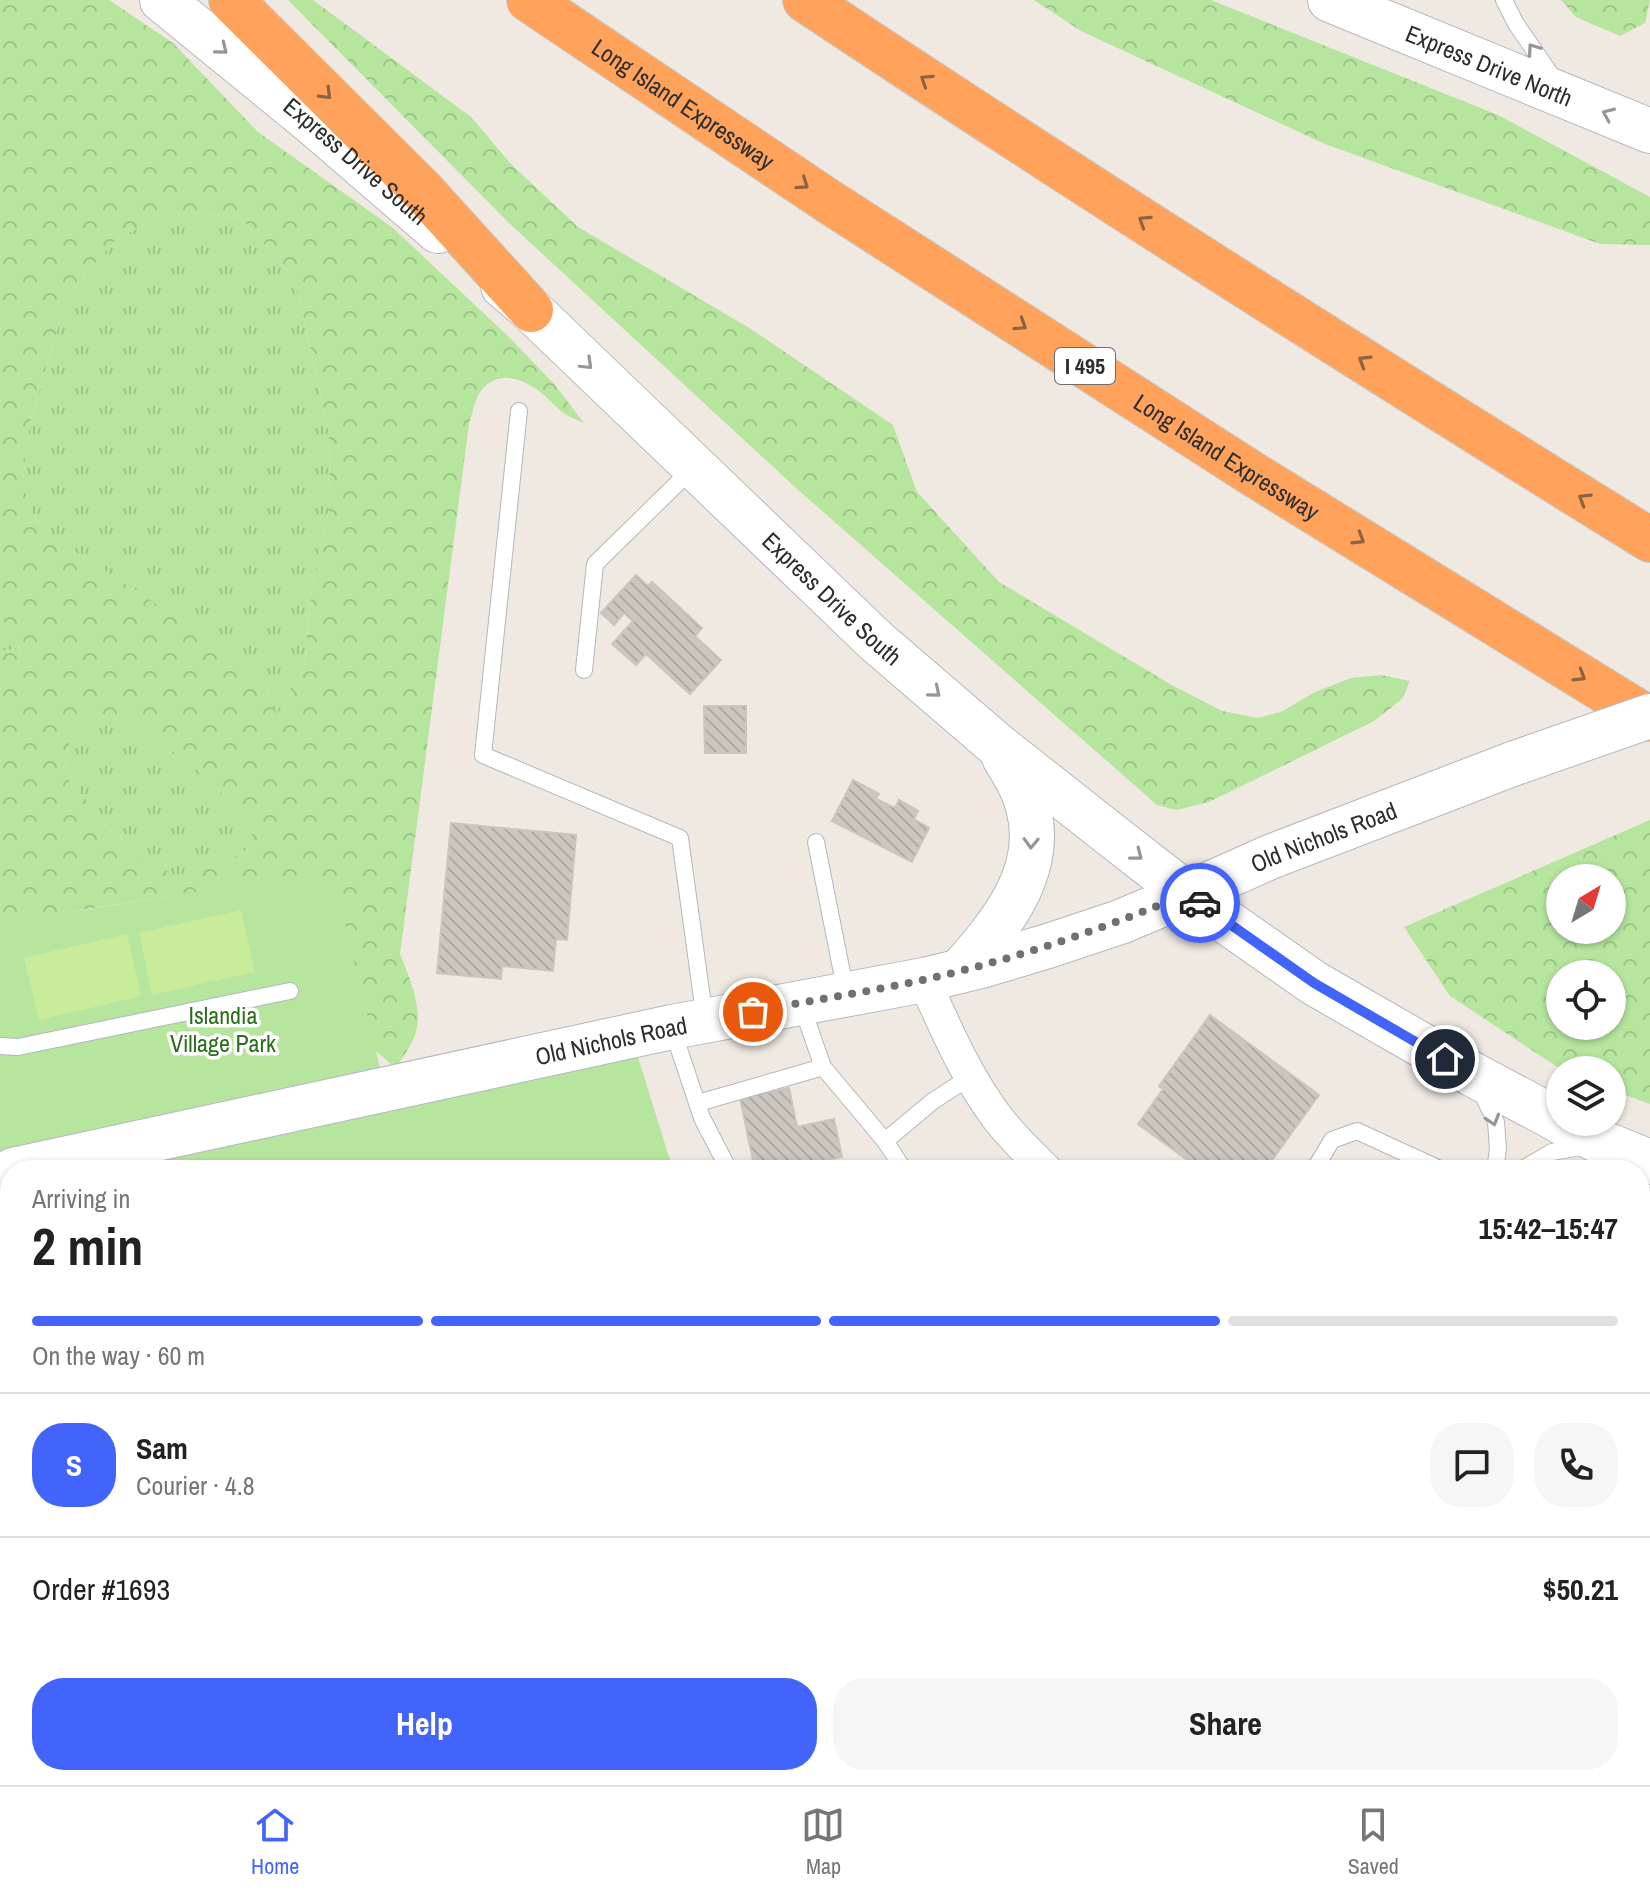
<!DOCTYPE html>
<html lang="en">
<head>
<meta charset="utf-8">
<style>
	:root { --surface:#fff; --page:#f6f6f6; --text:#222; --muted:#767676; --line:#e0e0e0; --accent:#4264fb }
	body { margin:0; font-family:"Archivo Narrow",sans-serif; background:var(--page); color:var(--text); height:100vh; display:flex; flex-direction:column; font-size:30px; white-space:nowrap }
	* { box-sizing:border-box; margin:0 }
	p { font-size:26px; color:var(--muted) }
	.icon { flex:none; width:44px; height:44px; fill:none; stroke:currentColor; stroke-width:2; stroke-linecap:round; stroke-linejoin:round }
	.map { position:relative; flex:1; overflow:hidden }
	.details { position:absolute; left:0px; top:1160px; width:1650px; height:626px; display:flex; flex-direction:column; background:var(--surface); border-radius:32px 32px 0 0; box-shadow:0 2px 6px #0004 }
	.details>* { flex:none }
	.needle { width:52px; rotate:38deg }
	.controls { position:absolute; left:1546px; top:864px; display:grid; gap:16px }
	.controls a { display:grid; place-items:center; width:80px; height:80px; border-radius:50%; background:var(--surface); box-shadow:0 2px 6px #0004; font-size:40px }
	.pin { position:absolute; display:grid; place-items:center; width:68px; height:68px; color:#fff; margin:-34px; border:4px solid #fff; border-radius:50%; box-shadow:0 2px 8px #0007 }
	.courier { position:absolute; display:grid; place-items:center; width:80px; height:80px; margin:-40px; border:6px solid #4264fb; border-radius:50%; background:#fff; color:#222; box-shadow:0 2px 10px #0007 }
	.headline em { font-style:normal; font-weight:800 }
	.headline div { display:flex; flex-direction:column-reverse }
	.headline { display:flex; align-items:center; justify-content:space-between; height:136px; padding:0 32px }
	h1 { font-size:52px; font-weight:800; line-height:60px }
	.bar { display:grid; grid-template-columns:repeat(4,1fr); gap:12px 8px; align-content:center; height:96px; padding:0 32px }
	.bar i { height:10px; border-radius:6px; background:var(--line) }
	.bar .on { background:var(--accent) }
	.bar p { grid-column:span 4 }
	.line { display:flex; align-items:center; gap:20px; padding:0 32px; border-top:2px solid var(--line) }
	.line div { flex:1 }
	.round { display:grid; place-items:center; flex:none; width:84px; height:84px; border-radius:32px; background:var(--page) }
	.primary-button { display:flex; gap:16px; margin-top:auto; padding:16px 32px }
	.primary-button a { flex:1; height:92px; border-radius:32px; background:var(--accent); color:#fff; font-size:32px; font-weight:800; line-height:92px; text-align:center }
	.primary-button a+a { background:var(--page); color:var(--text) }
	.dock { display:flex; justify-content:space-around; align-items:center; height:112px; border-top:2px solid var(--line); background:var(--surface); font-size:22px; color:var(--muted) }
	.dock a { display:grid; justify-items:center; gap:4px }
	.dock .on { color:var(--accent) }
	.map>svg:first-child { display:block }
	.grass { fill:url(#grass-tufts) }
	.forest { fill:url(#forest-crowns); fill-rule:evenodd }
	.park { fill:#b6e59e }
	.pitch { fill:#c9ec9a }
	.building { fill:url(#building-back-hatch); stroke:#cbc5ba; stroke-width:2 }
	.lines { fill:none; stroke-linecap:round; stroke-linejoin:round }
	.lane-casing { stroke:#b4b7c1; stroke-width:18 }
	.street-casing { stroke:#b4b7c1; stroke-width:34 }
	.secondary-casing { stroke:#b4b7c1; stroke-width:46 }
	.highway-casing { stroke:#c9c9c9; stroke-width:46 }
	.path { stroke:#c9c9c9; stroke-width:5; stroke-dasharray:6 4; stroke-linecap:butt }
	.lane { stroke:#fff; stroke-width:16 }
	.street { stroke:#fff; stroke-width:32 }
	.secondary { stroke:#fff; stroke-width:44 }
	.highway { stroke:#ffa35c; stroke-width:44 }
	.secondary-bridge-casing { stroke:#b4b7c1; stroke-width:46; stroke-linecap:butt }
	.secondary-bridge { stroke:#fff; stroke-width:44 }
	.oneway { stroke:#969696 }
	.oneway2 { stroke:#8c6343 }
	.done { stroke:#726f6d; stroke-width:8; stroke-dasharray:0 14.4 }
	.route { stroke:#4264fb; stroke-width:10 }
	.labels { text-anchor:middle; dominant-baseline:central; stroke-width:7; stroke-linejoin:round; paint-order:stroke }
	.shield { fill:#fff; stroke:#6d6d6d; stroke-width:2 }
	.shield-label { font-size:22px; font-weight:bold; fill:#2e2e2e }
	.street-label { font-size:24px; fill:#2e2e2e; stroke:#fff }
	.park-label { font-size:24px; fill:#2c6e1b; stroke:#fff }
</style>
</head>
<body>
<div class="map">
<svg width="1650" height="1785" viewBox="0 0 1650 1785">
	<defs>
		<pattern id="grass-tufts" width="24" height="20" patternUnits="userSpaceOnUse" patternTransform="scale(2)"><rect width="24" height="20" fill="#b6e59e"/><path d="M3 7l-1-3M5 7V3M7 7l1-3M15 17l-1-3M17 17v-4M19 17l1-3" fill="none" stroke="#9dc588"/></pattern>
		<pattern id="forest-crowns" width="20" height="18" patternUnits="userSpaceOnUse" patternTransform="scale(2)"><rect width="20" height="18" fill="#b6e59e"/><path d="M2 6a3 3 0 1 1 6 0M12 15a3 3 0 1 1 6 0" fill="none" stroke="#9dc588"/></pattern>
		<pattern id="building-back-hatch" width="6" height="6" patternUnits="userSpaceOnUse" patternTransform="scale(2)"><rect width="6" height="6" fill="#cbc7bf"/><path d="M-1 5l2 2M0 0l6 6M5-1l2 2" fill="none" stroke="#afaba4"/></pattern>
	</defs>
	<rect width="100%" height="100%" fill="#efe9e1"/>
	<g class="grass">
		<path d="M172,211L241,218L295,279L329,432L330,504L312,587L304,667L288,702L275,716L266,683L216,642L47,534L30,510L23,480L29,426L67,296L116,239Z"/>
		<path d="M0,618L7,625L21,649L0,651Z"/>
		<path d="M97,715L141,727L205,776L238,809L252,831L250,846L240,855L177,878L140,855L103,823L89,803L68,779L65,770L66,757L76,718Z"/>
	</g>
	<g class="forest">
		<path d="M0,0H109L173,43L258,132L393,228L511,339L555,385L584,423C577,420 569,417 562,412C554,405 547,397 539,391C519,376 494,370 479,394C474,403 472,415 469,424L400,954C409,977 424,1009 415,1035C411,1046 402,1058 396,1068L189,893L73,911L16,932L0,941V651L21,649L7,625L0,618ZM172,211L241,218L295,279L329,432L330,504L312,587L304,667L288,702L275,715L266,683L216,642L47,534L30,510L23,480L29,426L67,296L116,239ZM97,715L141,727L205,776L238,809L252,831L250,846L240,855L177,877L140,855L103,823L89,803L68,779L65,770L66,757L76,718Z"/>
		<path d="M288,0H313L471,117L512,165L578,227L751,329L893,425L917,492L999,582L1170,684L1222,711L1258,718L1281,712L1315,692L1351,678L1381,675L1410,681L1402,699L1374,721L1209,802L1176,810L1157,805L796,488L509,223Z"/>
		<path d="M1034,0H1211L1498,115L1650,197V245L1600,244L1325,144L1081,31Z"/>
		<path d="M1561,0H1650L1645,23L1620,36L1576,17Z"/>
		<path d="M1650,820V1104L1612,1090V1070H1562L1450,996L1404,927ZM1560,878H1612V930H1560ZM1560,974H1612V1026H1560Z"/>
		<path d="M10,1647V1776H278V1785H0V1659Z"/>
	</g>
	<g class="park">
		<path d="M320,872L342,911L383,1080L629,1028L673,1170L0,1169V923Z"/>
		<path d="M200,1776H1105L1108,1785H201Z"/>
	</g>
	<g class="pitch">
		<path d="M241,910L255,972L152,995L139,933Z"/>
		<path d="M127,934L141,996L39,1020L24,958Z"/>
		<path d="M361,1776H853L856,1785H366Z"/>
	</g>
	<g class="building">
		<path d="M636,575L648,586L652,582L702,628L695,636L721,660L690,694L646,654L636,665L612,644L633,621L624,613L614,625L601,613Z"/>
		<path d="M704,706H746V753H705Z"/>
		<path d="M853,780L879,794L876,799L895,808L899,800L918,811L914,819L929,828L912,862L832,821Z"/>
		<path d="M451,823L576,835L567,940L556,939L553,971L502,966L501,979L437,973Z"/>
		<path d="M1210,1015L1319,1095L1265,1170H1201L1138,1124L1163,1089L1159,1086Z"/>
		<path d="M789,1088L797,1127L834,1119L842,1157L778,1170H755L740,1098Z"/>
		<path d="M9,1397L10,1437L0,1439V1399Z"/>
	</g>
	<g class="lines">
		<g class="lane-casing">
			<g id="lane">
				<path d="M1504,0L1516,24L1556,82"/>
				<path d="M519,411L483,755L680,838L705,1020"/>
				<path d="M584,670L595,564L693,468"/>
				<path d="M816,842L846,993"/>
				<path d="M801,1004L823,1067L885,1141"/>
				<path d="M672,1028L702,1118L729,1170"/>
				<path d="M0,1046L18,1047L290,991"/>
				<path d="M1480,1090L1496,1122L1498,1149L1495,1170"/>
				<path d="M698,1103L823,1067"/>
				<path d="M904,1170L885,1141L933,1101L970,1077"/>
				<path d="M1314,1170L1332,1140L1357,1131L1442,1170"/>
				<path d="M1521,1170L1552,1152L1586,1146"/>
			</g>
		</g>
		<g class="street-casing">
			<g id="street">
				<path d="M924,980C945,1027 965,1074 996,1116C1010,1135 1029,1153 1046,1170"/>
				<path d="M1640,1511L1650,1515"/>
				<path d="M1395,1776L1398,1785"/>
			</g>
		</g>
		<g class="secondary-casing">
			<g id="secondary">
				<path id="s1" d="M162,0L314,124L438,231"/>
				<path id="s2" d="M1330,0L1650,131"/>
				<path id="s3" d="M503,286L531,310L876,641L997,745L1115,838L1187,894L1314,983L1472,1074L1560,1121"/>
				<path d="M960,971C1000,926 1046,872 1028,807C1024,789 1014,774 1004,757"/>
				<path d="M1561,1122L1603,1143L1650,1162"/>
				<path id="s4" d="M13,1170L672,1027L924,980L981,966L1048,946L1120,922L1187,894L1270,857L1515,763"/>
			</g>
		</g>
		<g class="highway-casing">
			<g id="highway">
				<path d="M231,0L422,190L531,310"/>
				<path id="s5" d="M529,0L828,201L1256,476L1650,719"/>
				<path d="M805,0C1083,185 1366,364 1650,540"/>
			</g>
		</g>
		<g class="path">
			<path d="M431,1170C461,1163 494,1160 523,1170"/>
			<path d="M303,1776L309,1785"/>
			<path d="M1018,1776L1021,1785"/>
		</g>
		<use href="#lane" class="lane"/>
		<use href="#street" class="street"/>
		<use href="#secondary" class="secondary"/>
		<use href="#highway" class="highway"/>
		<g class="secondary-bridge-casing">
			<path id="secondary-bridge" d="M1515,763L1650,716"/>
		</g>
		<use href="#secondary-bridge" class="secondary-bridge"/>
	</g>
	<defs><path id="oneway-chevron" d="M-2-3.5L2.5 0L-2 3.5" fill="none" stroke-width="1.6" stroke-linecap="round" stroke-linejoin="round" transform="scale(2)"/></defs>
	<g class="oneway">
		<use href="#oneway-chevron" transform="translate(222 49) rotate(39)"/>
		<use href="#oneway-chevron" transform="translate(1533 49) rotate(-125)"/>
		<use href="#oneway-chevron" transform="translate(1608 114) rotate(-157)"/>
		<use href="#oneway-chevron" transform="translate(587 364) rotate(44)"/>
		<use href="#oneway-chevron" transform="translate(935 692) rotate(40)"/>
		<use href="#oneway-chevron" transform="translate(1031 843) rotate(92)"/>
		<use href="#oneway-chevron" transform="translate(1137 855) rotate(38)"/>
		<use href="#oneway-chevron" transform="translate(1493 1120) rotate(73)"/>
	</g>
	<g class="oneway2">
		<use href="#oneway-chevron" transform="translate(926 80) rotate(-147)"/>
		<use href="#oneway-chevron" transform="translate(326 94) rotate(45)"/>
		<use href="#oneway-chevron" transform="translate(803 184) rotate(34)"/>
		<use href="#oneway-chevron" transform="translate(1144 221) rotate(-147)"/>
		<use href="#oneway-chevron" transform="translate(1021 325) rotate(33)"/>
		<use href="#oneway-chevron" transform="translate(1364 361) rotate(-148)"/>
		<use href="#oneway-chevron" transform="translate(1584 499) rotate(-148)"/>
		<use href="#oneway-chevron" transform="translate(1359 539) rotate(32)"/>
		<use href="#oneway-chevron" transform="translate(1580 676) rotate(32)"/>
	</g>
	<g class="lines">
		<path class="done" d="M753,1012C811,1000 869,992 927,979C1016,959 1102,929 1187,894L1200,903"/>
		<path class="route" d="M1200,903L1314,983L1445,1059"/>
	</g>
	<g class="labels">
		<rect class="shield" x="1055" y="348" width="60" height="36" rx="6"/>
		<g class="shield-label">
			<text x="1085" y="366">I 495</text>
		</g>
		<g class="street-label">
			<text stroke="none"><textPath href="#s2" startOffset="172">Express Drive North</textPath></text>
			<text stroke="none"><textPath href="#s5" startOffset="186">Long Island Expressway</textPath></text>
			<text stroke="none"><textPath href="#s1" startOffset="252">Express Drive South</textPath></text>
			<text stroke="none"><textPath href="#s5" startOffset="834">Long Island Expressway</textPath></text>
			<text stroke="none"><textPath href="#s3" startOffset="454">Express Drive South</textPath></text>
			<text stroke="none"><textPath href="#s4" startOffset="1356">Old Nichols Road</textPath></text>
			<text stroke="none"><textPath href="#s4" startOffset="612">Old Nichols Road</textPath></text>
		</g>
		<g class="park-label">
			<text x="223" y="1015">Islandia<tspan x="223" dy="28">Village Park</tspan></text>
		</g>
	</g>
</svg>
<div class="controls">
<a><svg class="needle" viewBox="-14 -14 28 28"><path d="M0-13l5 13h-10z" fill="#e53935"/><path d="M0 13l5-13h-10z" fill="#767676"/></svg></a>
<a><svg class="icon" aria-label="locate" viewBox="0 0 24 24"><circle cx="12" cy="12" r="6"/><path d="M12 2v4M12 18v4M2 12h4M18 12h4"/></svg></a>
<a><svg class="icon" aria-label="layers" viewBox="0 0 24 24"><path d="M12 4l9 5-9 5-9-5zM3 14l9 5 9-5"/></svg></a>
</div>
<div class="pin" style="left:753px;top:1012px;background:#ea580c"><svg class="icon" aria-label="bag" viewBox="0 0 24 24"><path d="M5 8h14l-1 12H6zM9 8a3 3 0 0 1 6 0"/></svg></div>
<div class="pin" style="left:1445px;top:1059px;background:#1f2937"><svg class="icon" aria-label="home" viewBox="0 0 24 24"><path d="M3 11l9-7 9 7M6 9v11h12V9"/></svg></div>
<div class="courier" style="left:1200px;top:903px"><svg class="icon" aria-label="car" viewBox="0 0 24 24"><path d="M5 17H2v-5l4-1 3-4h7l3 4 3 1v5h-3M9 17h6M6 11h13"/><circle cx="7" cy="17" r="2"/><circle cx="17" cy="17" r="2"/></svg></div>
<section class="details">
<div class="headline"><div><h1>2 min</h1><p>Arriving in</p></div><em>15:42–15:47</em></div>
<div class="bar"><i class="on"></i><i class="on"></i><i class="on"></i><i></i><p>On the way · 60 m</p></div>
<div class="line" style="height:144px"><b class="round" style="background:var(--accent);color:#fff">S</b><div><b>Sam</b><p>Courier · 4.8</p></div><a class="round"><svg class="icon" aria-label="chat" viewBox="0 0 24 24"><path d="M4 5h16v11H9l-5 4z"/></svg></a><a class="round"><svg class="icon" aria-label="phone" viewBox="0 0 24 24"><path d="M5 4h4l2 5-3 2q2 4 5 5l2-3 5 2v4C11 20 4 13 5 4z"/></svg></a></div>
<div class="line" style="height:104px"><div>Order #1693</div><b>$50.21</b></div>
<div class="primary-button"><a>Help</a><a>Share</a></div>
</section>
</div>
<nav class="dock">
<a class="on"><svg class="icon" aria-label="home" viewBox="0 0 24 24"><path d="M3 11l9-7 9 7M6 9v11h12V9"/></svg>Home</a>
<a><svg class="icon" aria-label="map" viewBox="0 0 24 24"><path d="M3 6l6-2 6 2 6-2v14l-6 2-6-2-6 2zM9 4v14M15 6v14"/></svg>Map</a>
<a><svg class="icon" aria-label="saved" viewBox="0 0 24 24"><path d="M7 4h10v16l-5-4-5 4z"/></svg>Saved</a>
</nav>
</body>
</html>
